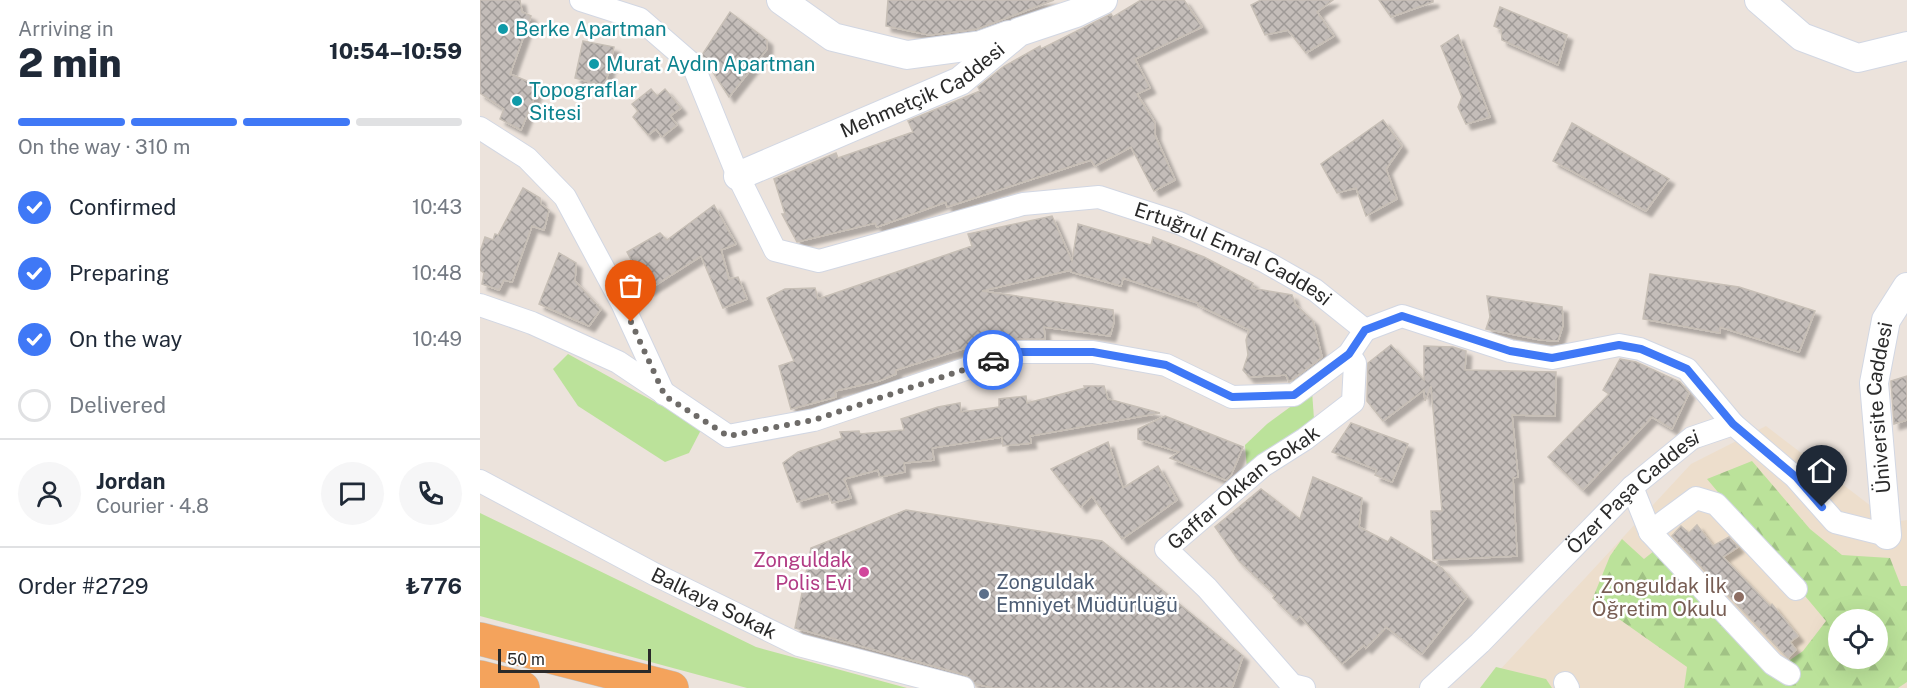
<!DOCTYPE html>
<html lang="en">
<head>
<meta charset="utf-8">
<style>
	:root { --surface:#fff; --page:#f6f6f7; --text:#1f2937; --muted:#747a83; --line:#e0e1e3; --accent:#3f78f6 }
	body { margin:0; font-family:"Public Sans",sans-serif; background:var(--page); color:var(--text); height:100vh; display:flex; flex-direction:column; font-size:22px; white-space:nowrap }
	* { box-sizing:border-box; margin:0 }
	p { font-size:20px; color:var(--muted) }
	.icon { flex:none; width:33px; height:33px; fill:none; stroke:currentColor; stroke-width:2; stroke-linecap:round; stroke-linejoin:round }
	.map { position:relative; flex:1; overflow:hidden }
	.details { display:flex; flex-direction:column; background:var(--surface); width:480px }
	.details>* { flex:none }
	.tools { position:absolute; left:1348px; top:609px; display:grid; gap:12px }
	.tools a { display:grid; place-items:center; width:60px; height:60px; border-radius:50%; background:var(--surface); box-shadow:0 6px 24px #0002; font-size:30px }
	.scale { position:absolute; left:18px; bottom:15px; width:153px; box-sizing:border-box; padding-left:6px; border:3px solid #2a2a2a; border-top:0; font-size:16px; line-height:21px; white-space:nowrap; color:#2a2a2a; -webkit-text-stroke:4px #fff; paint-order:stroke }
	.pin { position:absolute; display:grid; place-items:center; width:51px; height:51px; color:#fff; margin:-62px -26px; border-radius:50% 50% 50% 0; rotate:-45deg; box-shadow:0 0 6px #0007 }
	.pin .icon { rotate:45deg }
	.courier { position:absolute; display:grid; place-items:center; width:60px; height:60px; margin:-30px; border:4px solid #3f78f6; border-radius:50%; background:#fff; color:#222; box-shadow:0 2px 8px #0007 }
	.head em { font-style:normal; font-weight:800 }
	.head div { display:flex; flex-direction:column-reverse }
	.head { display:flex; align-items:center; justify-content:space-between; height:102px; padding:0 18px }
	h1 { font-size:39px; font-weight:800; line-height:45px }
	.bar { display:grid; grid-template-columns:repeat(4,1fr); gap:9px 6px; align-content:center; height:72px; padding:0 18px }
	.bar i { height:8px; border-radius:4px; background:var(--line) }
	.bar .on { background:var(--accent) }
	.bar p { grid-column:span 4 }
	.line { display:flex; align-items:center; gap:15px; padding:0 18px; border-top:2px solid var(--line) }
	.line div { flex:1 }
	.round { display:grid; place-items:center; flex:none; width:63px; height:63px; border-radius:32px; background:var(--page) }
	ol { padding:0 18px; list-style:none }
	li { display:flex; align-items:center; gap:18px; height:66px }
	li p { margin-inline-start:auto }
	li .icon { padding:6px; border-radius:50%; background:var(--accent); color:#fff; stroke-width:4 }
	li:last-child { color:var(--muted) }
	li i { width:33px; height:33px; border:3px solid var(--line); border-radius:50% }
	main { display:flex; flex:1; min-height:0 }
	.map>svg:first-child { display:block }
	.education { fill:#eddecc; fill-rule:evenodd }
	.forest { fill:url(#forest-firs); fill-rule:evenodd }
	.park { fill:#bbe29a }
	.building { fill:url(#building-cross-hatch); stroke:#c7bfb6; stroke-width:1.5; filter:url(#shadow) }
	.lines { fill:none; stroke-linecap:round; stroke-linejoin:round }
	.minor-casing { stroke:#d2d7e3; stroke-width:24 }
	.tertiary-casing { stroke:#d2d7e3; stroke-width:30 }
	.trunk-casing { stroke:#c3c3c3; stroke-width:34 }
	.minor { stroke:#fff; stroke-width:22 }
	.tertiary { stroke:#fff; stroke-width:28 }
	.trunk { stroke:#f4a35c; stroke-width:33 }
	.done { stroke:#6e6b68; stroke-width:6; stroke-dasharray:0 10.8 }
	.route { stroke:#3f78f6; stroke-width:8 }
	.culture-dot { fill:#0f9aa8; stroke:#fff; stroke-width:2 }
	.hotel-dot { fill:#d1479c; stroke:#fff; stroke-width:2 }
	.service-dot { fill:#5c6f8a; stroke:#fff; stroke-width:2 }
	.education-dot { fill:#8d6e63; stroke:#fff; stroke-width:2 }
	.labels { text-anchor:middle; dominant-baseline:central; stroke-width:5; stroke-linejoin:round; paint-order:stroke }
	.culture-label { font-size:20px; fill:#0d838f; stroke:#fff; text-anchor:start }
	.street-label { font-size:20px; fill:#2a2a2a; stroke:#fff }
	.hotel-label { font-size:20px; fill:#b23c85; stroke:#fff; text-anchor:end }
	.service-label { font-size:20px; fill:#4e5e75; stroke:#fff; text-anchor:start }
	.education-label { font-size:20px; fill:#785e54; stroke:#fff; text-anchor:end }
</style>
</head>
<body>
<main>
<section class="details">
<div class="head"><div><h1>2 min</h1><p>Arriving in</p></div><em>10:54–10:59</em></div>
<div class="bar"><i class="on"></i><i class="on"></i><i class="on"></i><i></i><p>On the way · 310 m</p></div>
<ol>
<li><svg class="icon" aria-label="check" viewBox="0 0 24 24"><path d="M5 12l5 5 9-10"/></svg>Confirmed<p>10:43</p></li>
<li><svg class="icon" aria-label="check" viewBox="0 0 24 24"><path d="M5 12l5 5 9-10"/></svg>Preparing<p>10:48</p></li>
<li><svg class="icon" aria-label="check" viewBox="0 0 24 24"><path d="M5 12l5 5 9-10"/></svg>On the way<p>10:49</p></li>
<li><i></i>Delivered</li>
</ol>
<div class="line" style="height:108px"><a class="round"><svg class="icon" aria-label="person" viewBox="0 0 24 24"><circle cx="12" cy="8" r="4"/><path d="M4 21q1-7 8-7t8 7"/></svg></a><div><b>Jordan</b><p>Courier · 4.8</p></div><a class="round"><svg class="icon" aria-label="chat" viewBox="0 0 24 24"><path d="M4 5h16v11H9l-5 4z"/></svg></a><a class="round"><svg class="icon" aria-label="phone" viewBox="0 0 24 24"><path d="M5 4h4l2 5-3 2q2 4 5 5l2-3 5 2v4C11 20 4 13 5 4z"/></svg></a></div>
<div class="line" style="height:78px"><div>Order #2729</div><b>₺776</b></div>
</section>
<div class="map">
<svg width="1427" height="688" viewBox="0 0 1427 688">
	<defs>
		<pattern id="forest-firs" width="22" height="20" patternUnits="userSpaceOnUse" patternTransform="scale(1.5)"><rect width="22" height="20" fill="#bbe29a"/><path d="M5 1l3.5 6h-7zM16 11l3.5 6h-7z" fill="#a1c285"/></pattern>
		<pattern id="building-cross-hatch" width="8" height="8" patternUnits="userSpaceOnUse" patternTransform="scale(1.5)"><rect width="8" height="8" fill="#c4bdb9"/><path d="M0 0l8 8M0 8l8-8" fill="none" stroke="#9f9a97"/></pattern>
		<filter id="shadow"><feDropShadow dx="5.5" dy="5.5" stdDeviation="1.5" flood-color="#0004"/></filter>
	</defs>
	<rect width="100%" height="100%" fill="#ece3dc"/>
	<path class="education" d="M1286,426L1412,522L1427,520V688H1003L1211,464ZM1359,620H1398V658H1359Z"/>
	<path class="forest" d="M1272,461L1330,529L1362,555L1410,558L1421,586H1427V682L1418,688H1204L1207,667L1112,600L1130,556L1142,539L1164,559L1174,551L1291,673L1323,651L1346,621L1227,479ZM1359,620H1398V658H1359Z"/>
	<g class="park">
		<path d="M88,354L222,428L209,453L185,462L98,406L73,369Z"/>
		<path d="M832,391L834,419L767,469L765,445L787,424Z"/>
		<path d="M0,513L276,647L427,688H267L0,616Z"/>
		<path d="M1016,667L1066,679L1072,688H1000Z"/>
	</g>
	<g class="building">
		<path d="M0,0H40L42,12L51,16L30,74L59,86L41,130L20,119L24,109L0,93Z"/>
		<path d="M408,0H574L497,29L449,35L406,26Z"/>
		<path d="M661,0H704L722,27L655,59L670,88L657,94L675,123V135L695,180L674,191L651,147L615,166L611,160L467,207L466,202L397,227L395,223L317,242L302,214H305L294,179L356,153L358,158L433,132L428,121L500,91L498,87L523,67L560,46L561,49L631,14L633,17Z"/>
		<path d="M781,0H853L837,12L854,36L826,53L808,30L785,35L771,5Z"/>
		<path d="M899,0H953V2L911,17Z"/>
		<path d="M1020,7L1087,35L1078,65L1022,40L1021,29L1014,26Z"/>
		<path d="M250,12L287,40V49L249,97L222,55Z"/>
		<path d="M978,35L1010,117L986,124L978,107L982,97L961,46Z"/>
		<path d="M103,41L134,47L125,86L95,78Z"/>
		<path d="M171,89L177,96L185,89L201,108L190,116L197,125L182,137L176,129L168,135L153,117L158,111L152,104Z"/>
		<path d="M903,120L922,146L906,169L917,199L886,216L876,188L857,193L841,164Z"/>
		<path d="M1092,123L1189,179L1166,211L1073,161Z"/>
		<path d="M43,188L60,198L61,204L69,210L64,230L52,226L32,282L24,280L19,290L2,284L4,273L0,270V252L5,237L13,240L15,234L18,235Z"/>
		<path d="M234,205L256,244L241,250L249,279L258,277L267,299L243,308L221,256L168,290L147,252L180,233L187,240Z"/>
		<path d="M572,216L592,261L598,224L671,245L673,237L724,257L773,283L771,288L812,295L815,304L833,321L842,357L809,382L806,375L769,377L763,370L768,355L766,340L769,330L718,305V303L643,278L641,286L591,272V270L502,291L633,310L634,322L630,336L564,327L565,339H536L518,344L517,338L416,370V374L399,381L355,391L356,397L311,409L299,366L314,361L287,298L305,289L335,288L338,299L492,246L488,234Z"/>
		<path d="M79,253L96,263L95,281L121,309L109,326L59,304Z"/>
		<path d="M1170,274L1259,287L1335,311L1319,352L1240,327V333L1163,319Z"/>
		<path d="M1007,296L1082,307L1083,325L1078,341L1061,340L1006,329L1010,317Z"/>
		<path d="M911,345L944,380V346L973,347L986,351L985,370L1076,372L1075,416L1032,415L1038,477L1033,478L1037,556L953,560L951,511H962L951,386L945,401L944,390L903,421L887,401L888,363Z"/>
		<path d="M1140,359L1156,362L1200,382L1209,393L1192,429L1172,417L1103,490L1068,457L1129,394L1123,390Z"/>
		<path d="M1427,376V420L1414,424L1411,381Z"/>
		<path d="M604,386H624L628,399L680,413L550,436L551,443L523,446L522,437L452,448L454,460L424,463L425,472L400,477L398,470L364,479L371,498L352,503L348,493L317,502L303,463L318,452L362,438L360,432L379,431L380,434L424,430L421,419L458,407L480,403L481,412L519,407V399L546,396L547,403L605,388Z"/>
		<path d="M685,416L763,447L751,475L746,480L690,458L699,452L658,439V429Z"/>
		<path d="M871,423L928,444L912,482L895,475L897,470L852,452Z"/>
		<path d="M628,442L643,488L678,466L697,500L642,539L612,496L601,507L571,469Z"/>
		<path d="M833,477L882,498L879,527L908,542L911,537L962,568L987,597L942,654L906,627L886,648L884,645L862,664L820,616L816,620L793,598L795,595L759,561L735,527L781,489L820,519Z"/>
		<path d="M426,510L622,541L763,656L752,688H513L496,684L486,675L315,628L331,548Z"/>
		<path d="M1217,525L1233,546L1249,537L1258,547L1243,557L1290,606L1292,604L1318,636L1310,642L1316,650L1308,658L1192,536L1201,526L1209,533Z"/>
	</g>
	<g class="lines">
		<g class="minor-casing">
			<g id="minor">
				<path id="s1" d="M101,0L160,19L213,65L258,176L295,250L339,261L543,204L619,197L699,223L784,261L835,290L885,330L922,316L1030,351L1072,358L1139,345L1160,349L1207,369L1253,424"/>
				<path d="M0,128L47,158L85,197L142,303L184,394"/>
				<path d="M0,305L52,323L138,362L248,436L334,420L536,352H613L686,365L752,397L814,395L869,354L885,330"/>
				<path id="s2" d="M0,481L174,574L319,645L483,688"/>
				<path d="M1152,487L1170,532L1293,664L1309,674"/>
				<path d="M1170,532L1216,498L1236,504L1316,589"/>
				<path d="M1085,683L1088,688"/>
				<path id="s3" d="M824,688L812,685L727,588L686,549L784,465L825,439L873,402L875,363L869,354"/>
				<path id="s4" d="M951,688L1000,643L1152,487L1212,438L1253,424L1315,477L1355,522L1407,535"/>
			</g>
		</g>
		<g class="tertiary-casing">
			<g id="tertiary">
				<path d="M301,0L353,37L427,55L501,45L529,35"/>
				<path d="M1279,0L1322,37L1378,58L1427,46"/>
				<path id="s5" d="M258,176L480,81L539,32L596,13L623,0"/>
				<path id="s6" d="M1407,535L1394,383L1406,320L1427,287"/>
			</g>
		</g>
		<g class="trunk-casing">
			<g id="trunk">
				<path d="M0,639L192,688"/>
				<path d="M0,677L43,688"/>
			</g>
		</g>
		<use href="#minor" class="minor"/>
		<use href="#tertiary" class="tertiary"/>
		<use href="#trunk" class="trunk"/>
	</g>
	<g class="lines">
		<path class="done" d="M151,322L185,396L248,436L334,420L513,360"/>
		<path class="route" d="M513,360L536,352H613L686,365L752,397L814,395L869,354L885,330L922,316L1030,351L1072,358L1139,345L1161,349L1207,369L1253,424L1316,477L1342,507"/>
	</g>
	<g class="culture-dot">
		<circle cx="23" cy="29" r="6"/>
		<circle cx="114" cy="64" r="6"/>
		<circle cx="37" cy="101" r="6"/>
	</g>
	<circle class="hotel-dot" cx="384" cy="572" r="6"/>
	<circle class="service-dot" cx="504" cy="594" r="6"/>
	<circle class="education-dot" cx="1259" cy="597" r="6"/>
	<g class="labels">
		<g class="culture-label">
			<text x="35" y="29">Berke Apartman</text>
			<text x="126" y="64">Murat Aydın Apartman</text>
			<text x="49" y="90">Topograflar<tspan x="49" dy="23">Sitesi</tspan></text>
		</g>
		<g class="street-label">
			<text stroke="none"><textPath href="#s5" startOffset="204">Mehmetçik Caddesi</textPath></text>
			<text stroke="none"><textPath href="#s1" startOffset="814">Ertuğrul Emral Caddesi</textPath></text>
			<text stroke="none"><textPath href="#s6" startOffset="128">Üniversite Caddesi</textPath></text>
			<text stroke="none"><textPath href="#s3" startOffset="297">Gaffar Okkan Sokak</textPath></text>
			<text stroke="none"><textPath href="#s4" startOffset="282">Özer Paşa Caddesi</textPath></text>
			<text stroke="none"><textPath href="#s2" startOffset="264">Balkaya Sokak</textPath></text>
		</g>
		<g class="hotel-label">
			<text x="372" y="560">Zonguldak<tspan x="372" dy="23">Polis Evi</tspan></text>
		</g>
		<g class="service-label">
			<text x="516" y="582">Zonguldak<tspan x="516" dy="23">Emniyet Müdürlüğü</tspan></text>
		</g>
		<g class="education-label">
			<text x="1247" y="586">Zonguldak İlk<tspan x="1247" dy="23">Öğretim Okulu</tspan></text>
		</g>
	</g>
</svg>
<div class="tools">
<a><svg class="icon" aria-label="locate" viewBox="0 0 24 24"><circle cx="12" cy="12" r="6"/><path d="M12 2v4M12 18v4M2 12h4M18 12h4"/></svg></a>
</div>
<div class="scale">50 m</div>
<div class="pin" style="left:151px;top:322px;background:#ea580c"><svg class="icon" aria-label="bag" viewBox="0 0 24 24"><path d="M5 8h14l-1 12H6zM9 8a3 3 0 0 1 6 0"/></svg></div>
<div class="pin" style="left:1342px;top:507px;background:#1f2937"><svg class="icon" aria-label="home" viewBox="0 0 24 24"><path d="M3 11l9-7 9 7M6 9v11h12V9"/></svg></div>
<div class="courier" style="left:513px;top:360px"><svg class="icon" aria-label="car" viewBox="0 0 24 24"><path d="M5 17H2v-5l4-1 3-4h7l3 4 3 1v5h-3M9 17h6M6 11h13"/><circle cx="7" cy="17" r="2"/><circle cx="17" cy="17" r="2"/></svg></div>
</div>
</main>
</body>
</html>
